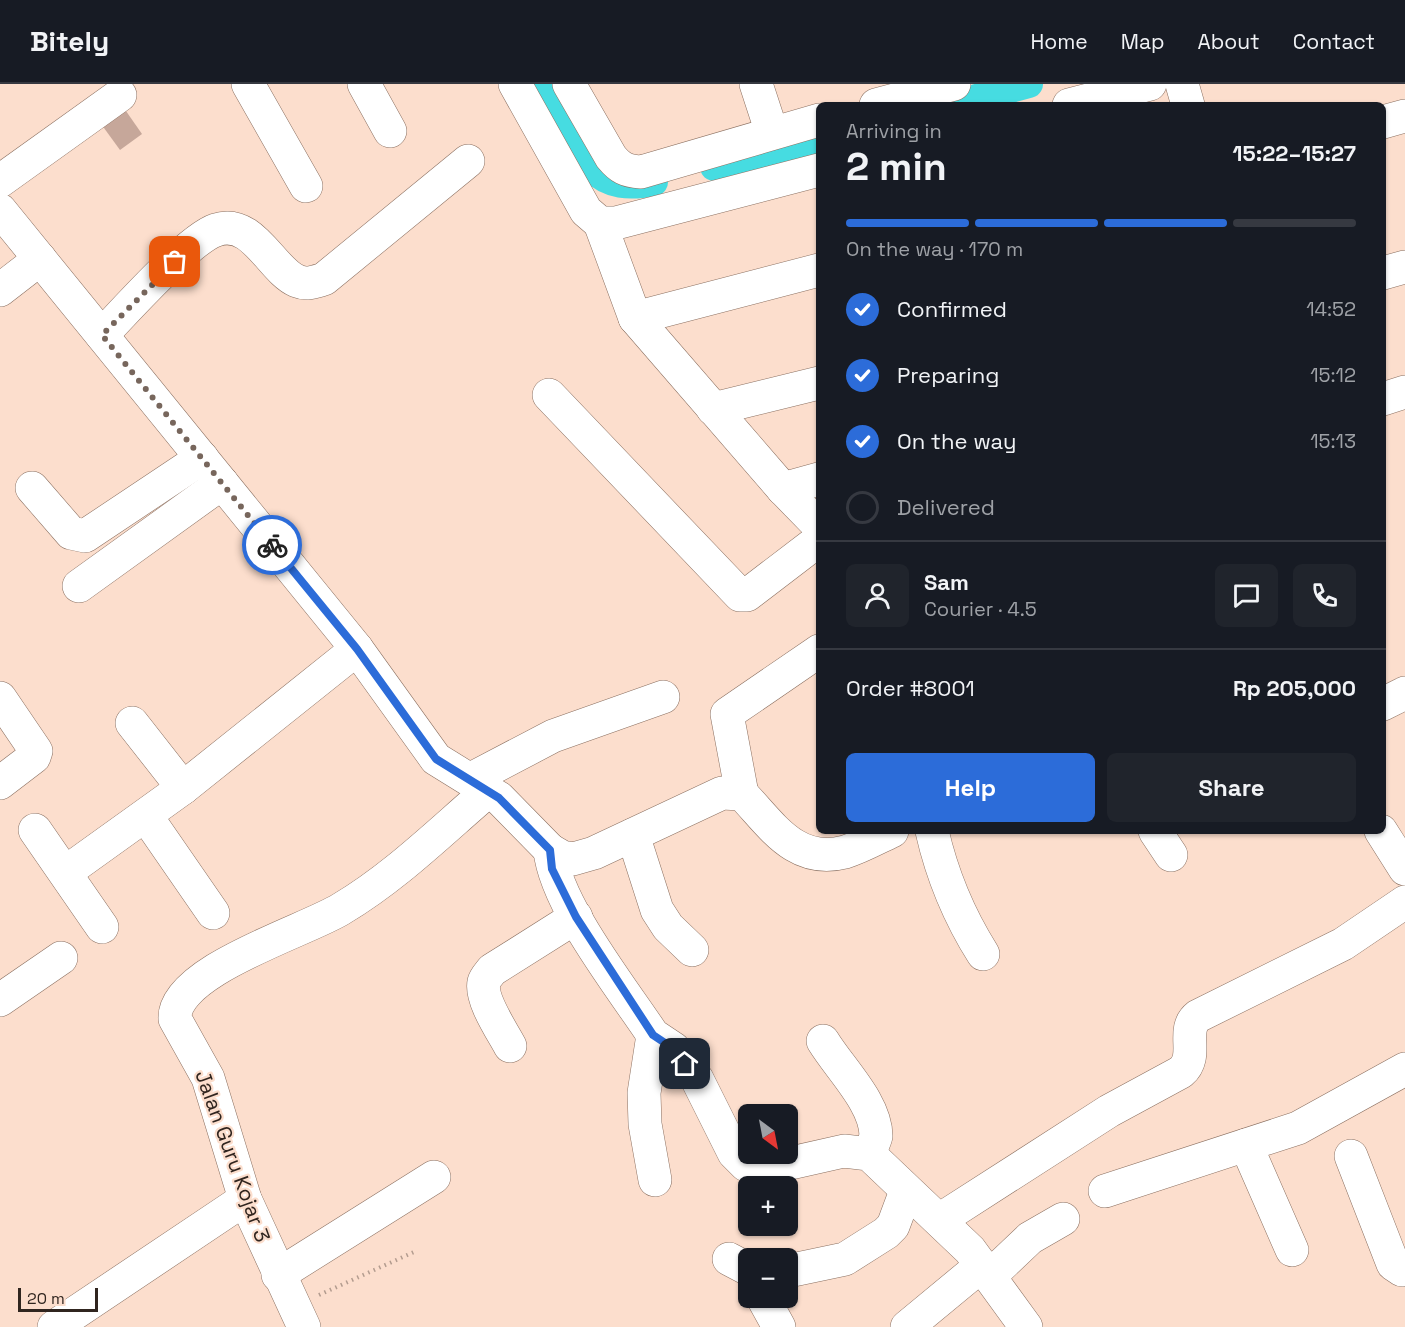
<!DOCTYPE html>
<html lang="en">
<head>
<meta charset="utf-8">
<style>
	:root { --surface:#171b24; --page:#20242c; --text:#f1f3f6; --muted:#9ea1a6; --line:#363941; --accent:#2c6cd9 }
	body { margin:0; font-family:"Space Grotesk",sans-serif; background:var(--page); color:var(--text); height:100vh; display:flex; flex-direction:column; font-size:22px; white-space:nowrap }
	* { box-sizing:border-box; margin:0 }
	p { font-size:20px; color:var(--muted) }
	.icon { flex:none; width:33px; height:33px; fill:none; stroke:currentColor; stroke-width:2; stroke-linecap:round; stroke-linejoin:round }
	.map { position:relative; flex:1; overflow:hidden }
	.details { position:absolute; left:816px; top:18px; width:570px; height:732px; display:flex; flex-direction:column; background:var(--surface); border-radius:9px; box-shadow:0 2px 4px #0004 }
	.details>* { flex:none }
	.needle { width:39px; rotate:148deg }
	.fabs { position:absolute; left:738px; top:1020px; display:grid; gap:12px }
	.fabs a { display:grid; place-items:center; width:60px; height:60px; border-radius:9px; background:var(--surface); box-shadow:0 2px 4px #0004; font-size:30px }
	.scale { position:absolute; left:18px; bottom:15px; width:80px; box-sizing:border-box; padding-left:6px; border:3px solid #30251f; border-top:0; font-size:16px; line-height:21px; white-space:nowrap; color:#30251f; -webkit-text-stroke:4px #fcdecd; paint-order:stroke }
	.pin { position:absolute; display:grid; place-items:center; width:51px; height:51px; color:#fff; margin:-26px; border-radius:12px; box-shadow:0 3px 9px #0006 }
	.courier { position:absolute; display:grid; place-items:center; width:60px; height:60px; margin:-30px; border:4px solid #2c6cd9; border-radius:50%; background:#fff; color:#222; box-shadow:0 2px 8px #0007 }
	.headline em { font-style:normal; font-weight:600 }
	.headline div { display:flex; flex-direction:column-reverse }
	.headline { display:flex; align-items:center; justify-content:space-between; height:102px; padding:0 30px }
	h1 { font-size:39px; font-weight:600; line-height:45px }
	.bar { display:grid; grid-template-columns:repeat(4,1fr); gap:9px 6px; align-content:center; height:72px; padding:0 30px }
	.bar i { height:8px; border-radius:4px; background:var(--line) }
	.bar .on { background:var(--accent) }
	.bar p { grid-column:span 4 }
	.line { display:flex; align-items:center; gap:15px; padding:0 30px; border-top:2px solid var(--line) }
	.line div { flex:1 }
	.round { display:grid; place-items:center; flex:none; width:63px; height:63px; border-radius:9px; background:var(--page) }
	ol { padding:0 30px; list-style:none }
	li { display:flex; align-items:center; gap:18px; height:66px }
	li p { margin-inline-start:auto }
	li .icon { padding:6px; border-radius:50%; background:var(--accent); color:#fff; stroke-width:4 }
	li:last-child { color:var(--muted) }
	li i { width:33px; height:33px; border:3px solid var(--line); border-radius:50% }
	.cta { display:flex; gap:12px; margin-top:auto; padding:12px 30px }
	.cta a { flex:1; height:69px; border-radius:9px; background:var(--accent); color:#fff; font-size:24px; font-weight:600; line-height:69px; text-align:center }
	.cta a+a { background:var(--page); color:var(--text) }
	header { display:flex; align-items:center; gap:36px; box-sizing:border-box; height:84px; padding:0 30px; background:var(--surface); border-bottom:2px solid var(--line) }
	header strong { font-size:28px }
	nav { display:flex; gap:33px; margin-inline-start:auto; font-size:21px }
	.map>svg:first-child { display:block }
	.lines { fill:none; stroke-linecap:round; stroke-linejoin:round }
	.canal { stroke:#46dce1; stroke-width:28 }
	.building { fill:#c6a79a }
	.minor-casing { stroke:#8b7061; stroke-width:34 }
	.path { stroke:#b39c8f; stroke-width:4; stroke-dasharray:1.5 4.5; stroke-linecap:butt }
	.minor { stroke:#fff; stroke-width:33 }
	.done { stroke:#77665c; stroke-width:6; stroke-dasharray:0 10.8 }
	.route { stroke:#2c6cd9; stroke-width:8 }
	.labels { text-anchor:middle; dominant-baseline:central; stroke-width:4.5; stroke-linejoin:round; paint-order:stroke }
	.street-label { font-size:21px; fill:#30251f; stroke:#fcdecd }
</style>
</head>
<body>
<header>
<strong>Bitely</strong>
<nav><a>Home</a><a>Map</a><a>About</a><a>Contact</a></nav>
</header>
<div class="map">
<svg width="1405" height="1243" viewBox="0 0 1405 1243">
	<rect width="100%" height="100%" fill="#fcdecd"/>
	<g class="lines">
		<g class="canal">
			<path d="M542,0L591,84C609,102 630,103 654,98"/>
			<path d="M950,21L1029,0"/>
			<path d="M714,83L819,55"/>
		</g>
	</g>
	<path class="building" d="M119,17L142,50L120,66L96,33Z"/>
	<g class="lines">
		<g class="minor-casing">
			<g id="minor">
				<path d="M248,0L306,102"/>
				<path d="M364,0L390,47"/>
				<path d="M515,0L586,127L600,139H616L819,86"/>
				<path d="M569,0L611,73C620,84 626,87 641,88L819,36"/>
				<path d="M756,0L772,49"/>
				<path d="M1182,0L1188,21"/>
				<path d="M876,21L954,0"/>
				<path d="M1069,21L1150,0"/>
				<path d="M1383,38L1405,32"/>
				<path d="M0,97L120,11"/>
				<path d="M0,126L357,565L436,675L499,714L550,766L562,773L573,775L594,769L722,709L742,710C772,741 795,781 845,768C861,763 877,754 892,747"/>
				<path d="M600,139L635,234L783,405L819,442"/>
				<path d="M1383,189L1405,183"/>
				<path d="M0,206L40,175"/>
				<path d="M635,234L819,186"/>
				<path d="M102,251C124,228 189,155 216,146C253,133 271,186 297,197C307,201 314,198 324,195L468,77"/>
				<path d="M549,311L740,511H747L819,456"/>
				<path d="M1383,315L1405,308"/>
				<path d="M713,325L819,299"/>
				<path d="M32,404L71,449L85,452L202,374"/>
				<path d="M783,405L819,395"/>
				<path d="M79,502L222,399"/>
				<path d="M0,614L36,667L34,673L0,699"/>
				<path d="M1383,620L1405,609"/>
				<path d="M132,639L183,704"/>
				<path d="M471,695L553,652L663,613"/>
				<path d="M742,710L727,630L819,567"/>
				<path d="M146,732L213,829"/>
				<path d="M35,746L102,843"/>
				<path d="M932,747C942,791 959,832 983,870"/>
				<path d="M1155,747L1171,771"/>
				<path d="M1381,747L1405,785"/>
				<path d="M633,751L657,826L668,843L692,866"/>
				<path d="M550,766C555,820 622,904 653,951L674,965L697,995L734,1069L746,1081L760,1086L844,1067L869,1070L970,1166L1026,1243"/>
				<path d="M66,788L183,704L357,565"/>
				<path d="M0,916L61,874"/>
				<path d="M653,951L644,1009L645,1040L655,1096"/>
				<path d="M823,957C840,985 876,1019 876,1052C875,1057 871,1064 869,1070"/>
				<path d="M510,962C502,947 480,915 484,898C485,894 489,890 492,886L576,833"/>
				<path d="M1246,1061L1292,1166"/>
				<path d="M1351,1072L1393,1180L1402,1186L1405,1184"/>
				<path d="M1105,1107L1298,1044L1405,985"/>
				<path d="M941,1135L1109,1027L1181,988C1200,972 1180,946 1198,932L1343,860L1405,818"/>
				<path d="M729,1175L748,1185"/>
				<path d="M788,1187L845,1175L886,1149L893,1142L906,1107"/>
				<path d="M278,1191L434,1093"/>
				<path d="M990,1192L1030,1154L1063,1135"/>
				<path d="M763,1214L779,1243"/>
				<path d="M54,1243L245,1115"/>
				<path d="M304,1243L245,1115L208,994L175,935C172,887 308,846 341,825C395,793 440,748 488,707"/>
				<path d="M907,1243L982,1181"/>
			</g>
		</g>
		<path class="path" d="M319,1211L414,1168"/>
		<use href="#minor" class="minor"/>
	</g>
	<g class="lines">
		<path class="done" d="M175,178L102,251L272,461"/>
		<path class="route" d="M272,461L357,565L436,675L499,714L550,766L552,785L576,833L653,951L674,965L685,980"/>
	</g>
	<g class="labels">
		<g class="street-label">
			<text transform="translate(233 1072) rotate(70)">Jalan Guru Kojar 3</text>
		</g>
	</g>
</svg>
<div class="fabs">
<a><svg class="needle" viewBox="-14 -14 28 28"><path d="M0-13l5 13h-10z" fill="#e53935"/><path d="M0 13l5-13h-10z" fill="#9ea1a6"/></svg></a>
<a>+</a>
<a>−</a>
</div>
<div class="scale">20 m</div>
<div class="pin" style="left:175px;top:178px;background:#ea580c"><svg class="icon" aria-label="bag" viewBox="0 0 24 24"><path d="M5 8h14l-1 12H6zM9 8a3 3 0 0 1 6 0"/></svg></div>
<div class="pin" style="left:685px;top:980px;background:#1f2937"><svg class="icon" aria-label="home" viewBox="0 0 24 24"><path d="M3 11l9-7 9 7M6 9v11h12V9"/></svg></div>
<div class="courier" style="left:272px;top:461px"><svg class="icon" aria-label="bike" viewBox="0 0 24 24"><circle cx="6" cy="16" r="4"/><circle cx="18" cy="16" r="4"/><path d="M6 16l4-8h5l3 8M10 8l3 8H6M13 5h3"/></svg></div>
<section class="details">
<div class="headline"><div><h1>2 min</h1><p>Arriving in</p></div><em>15:22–15:27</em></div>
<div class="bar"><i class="on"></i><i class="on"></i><i class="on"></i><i></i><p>On the way · 170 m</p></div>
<ol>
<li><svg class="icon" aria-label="check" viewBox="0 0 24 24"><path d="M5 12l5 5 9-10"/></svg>Confirmed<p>14:52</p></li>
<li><svg class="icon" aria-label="check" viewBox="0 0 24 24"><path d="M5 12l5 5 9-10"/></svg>Preparing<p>15:12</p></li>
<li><svg class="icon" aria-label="check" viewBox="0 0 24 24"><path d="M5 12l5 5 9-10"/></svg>On the way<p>15:13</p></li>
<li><i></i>Delivered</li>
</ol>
<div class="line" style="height:108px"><a class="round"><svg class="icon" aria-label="person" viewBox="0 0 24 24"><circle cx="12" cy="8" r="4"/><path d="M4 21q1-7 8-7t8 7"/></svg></a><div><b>Sam</b><p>Courier · 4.5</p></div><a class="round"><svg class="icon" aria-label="chat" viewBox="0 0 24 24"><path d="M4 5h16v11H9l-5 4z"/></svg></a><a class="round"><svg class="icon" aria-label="phone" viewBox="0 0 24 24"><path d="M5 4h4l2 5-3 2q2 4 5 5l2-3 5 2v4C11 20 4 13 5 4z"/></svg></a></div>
<div class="line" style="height:78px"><div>Order #8001</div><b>Rp 205,000</b></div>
<div class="cta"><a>Help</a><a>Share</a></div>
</section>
</div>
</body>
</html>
